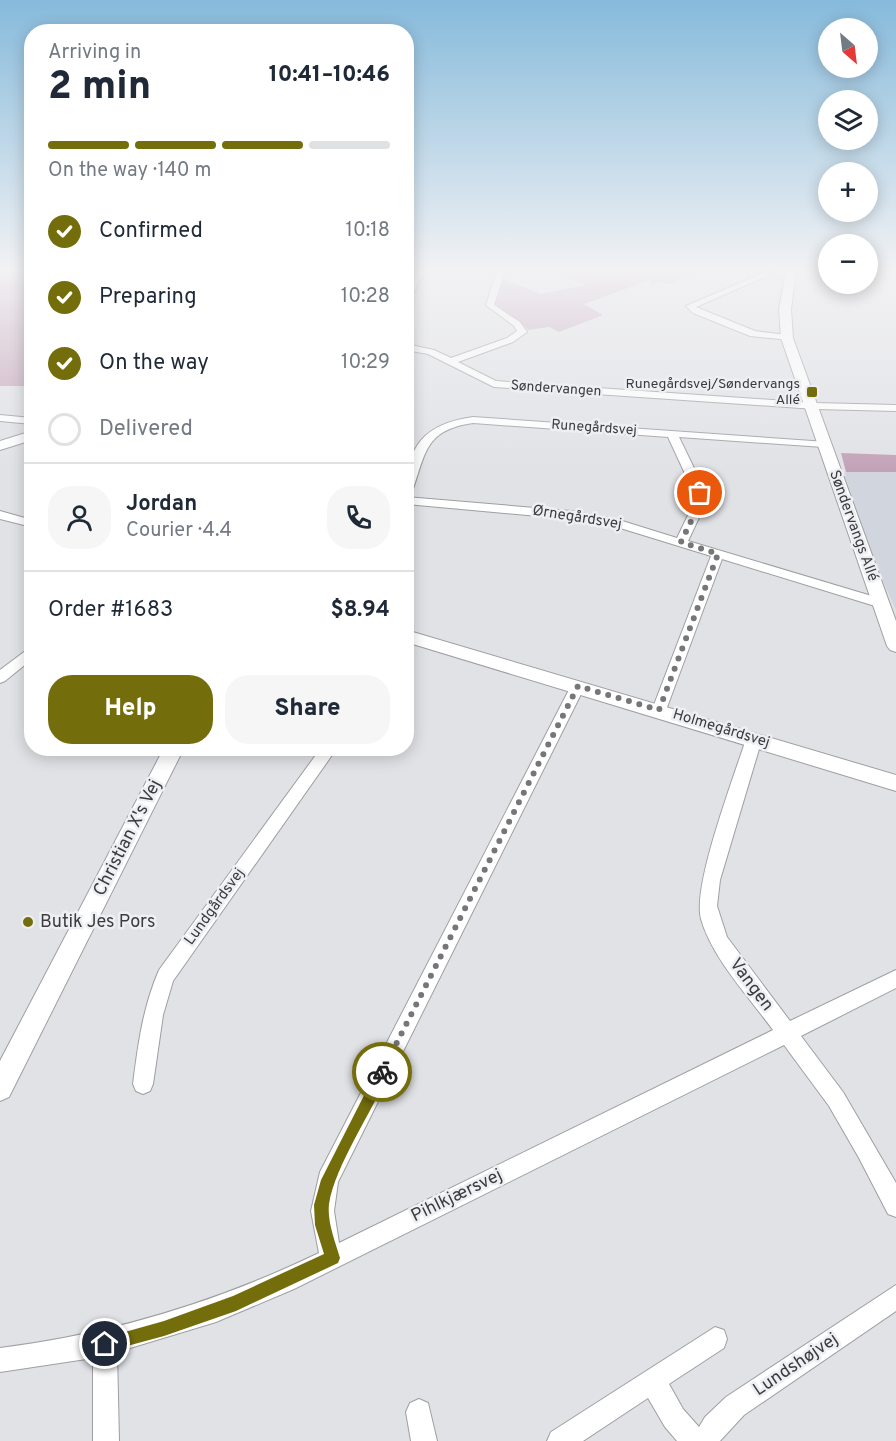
<!DOCTYPE html>
<html lang="en">
<head>
<meta charset="utf-8">
<style>
	:root { --surface:#fff; --page:#f6f6f7; --text:#1f2937; --muted:#747a83; --line:#e0e1e3; --accent:#746d0b }
	body { margin:0; font-family:Overpass,sans-serif; background:var(--page); color:var(--text); height:100vh; display:flex; flex-direction:column; font-size:22px; white-space:nowrap }
	* { box-sizing:border-box; margin:0 }
	p { font-size:20px; color:var(--muted) }
	.icon { flex:none; width:33px; height:33px; fill:none; stroke:currentColor; stroke-width:2; stroke-linecap:round; stroke-linejoin:round }
	.map { position:relative; flex:1; overflow:hidden }
	.side { position:absolute; left:24px; top:24px; width:390px; height:732px; display:flex; flex-direction:column; background:var(--surface); border-radius:24px; box-shadow:0 3px 15px #0003 }
	.side>* { flex:none }
	.needle { width:39px; rotate:152deg }
	.controls { position:absolute; left:818px; top:18px; display:grid; gap:12px }
	.controls a { display:grid; place-items:center; width:60px; height:60px; border-radius:50%; background:var(--surface); box-shadow:0 3px 15px #0003; font-size:30px }
	.pin { position:absolute; display:grid; place-items:center; width:51px; height:51px; color:#fff; margin:-26px; border:3px solid #fff; border-radius:50%; box-shadow:0 2px 6px #0007 }
	.courier { position:absolute; display:grid; place-items:center; width:60px; height:60px; margin:-30px; border:4px solid #746d0b; border-radius:50%; background:#fff; color:#222; box-shadow:0 2px 8px #0007 }
	.headline em { font-style:normal; font-weight:800 }
	.headline div { display:flex; flex-direction:column-reverse }
	.headline { display:flex; align-items:center; justify-content:space-between; height:102px; padding:0 24px }
	h1 { font-size:39px; font-weight:800; line-height:45px }
	.bar { display:grid; grid-template-columns:repeat(4,1fr); gap:9px 6px; align-content:center; height:72px; padding:0 24px }
	.bar i { height:8px; border-radius:4px; background:var(--line) }
	.bar .active { background:var(--accent) }
	.bar p { grid-column:span 4 }
	.line { display:flex; align-items:center; gap:15px; padding:0 24px; border-top:2px solid var(--line) }
	.line div { flex:1 }
	.round { display:grid; place-items:center; flex:none; width:63px; height:63px; border-radius:24px; background:var(--page) }
	ol { padding:0 24px; list-style:none }
	li { display:flex; align-items:center; gap:18px; height:66px }
	li p { margin-inline-start:auto }
	li .icon { padding:6px; border-radius:50%; background:var(--accent); color:#fff; stroke-width:4 }
	li:last-child { color:var(--muted) }
	li i { width:33px; height:33px; border:3px solid var(--line); border-radius:50% }
	.action { display:flex; gap:12px; margin-top:auto; padding:12px 24px }
	.action a { flex:1; height:69px; border-radius:24px; background:var(--accent); color:#fff; font-size:24px; font-weight:800; line-height:69px; text-align:center }
	.action a+a { background:var(--page); color:var(--text) }
	.map>svg:first-child { display:block }
	.built { fill:#d1d5de }
	.green { fill:#c6a7bb }
	.forest { fill:#c2a1b7 }
	.lines { fill:none; stroke-linecap:round; stroke-linejoin:round }
	.minor-casing { stroke:#9e9fa3; stroke-width:2 }
	.tertiary-casing { stroke:#9e9fa3; stroke-width:2 }
	.minor { fill:#fff; fill-rule:evenodd }
	.tertiary { fill:#fff; fill-rule:evenodd }
	.route { fill:#746d0b }
	.done { stroke:#767679; stroke-width:6; stroke-dasharray:0 10.8 }
	.poi-dot { fill:#746d0b; stroke:#eeeff3; stroke-width:2 }
	.labels { text-anchor:middle; dominant-baseline:central; stroke-width:5; stroke-linejoin:round; paint-order:stroke }
	.far-poi-label { font-size:14px; fill:#3c3c3e; stroke:#eeeff3; text-anchor:end }
	.far-street-label { font-size:14px; fill:#3c3c3e; stroke:#eeeff3 }
	.street-label { font-size:15px; fill:#3c3c3e; stroke:#eeeff3 }
	.near-street-label { font-size:18px; fill:#3c3c3e; stroke:#eeeff3 }
	.near-poi-label { font-size:18px; fill:#3c3c3e; stroke:#eeeff3; text-anchor:start }
</style>
</head>
<body>
<div class="map">
<svg width="896" height="1441" viewBox="0 0 896 1441">
	<rect width="100%" height="100%" fill="#e1e2e6"/>
	<path class="built" d="M845,472H896V610L835,476H846Z"/>
	<g class="green">
		<rect x="0" y="271" width="31" height="115"/>
		<path d="M554,271H702L667,285L660,282L651,285L650,281H647L584,304L603,315L559,332L549,327L528,330C519,319 505,315 495,304L503,279L541,294L585,285Z"/>
	</g>
	<path class="forest" d="M841,453L896,455V472H846Z"/>
	<g class="lines">
		<g class="minor-casing">
			<g id="minor">
				<path d="M497,271H505L494,305L520,322L527,332L513,342L458,362L496,381L815,403L896,405V411L815,409L494,387L428,354L406,350V344L434,350L451,358L507,338L517,331L514,326L486,305Z"/>
				<path d="M768,271L776,272L696,307L755,331L787,335L790,336V340L750,336L693,313L686,306Z"/>
				<path d="M0,415L32,418V424L0,421Z"/>
				<path d="M473,417L827,442L828,444L823,447L679,437L706,493L704,507L688,541L885,600L887,603L885,606H875L722,559L666,710L659,715L654,714L652,710L711,556L617,527L571,519L406,504V497L571,511L619,520L677,538L692,507L694,493L668,437L473,423C425,430 426,452 412,492L406,495C406,446 424,424 473,417Z"/>
				<path d="M0,511L32,520V527L0,519Z"/>
				<path d="M32,646V659L5,681L0,683V670Z"/>
				<path d="M578,681L585,686L338,1182L334,1211L339,1243L773,1030C749,997 712,958 701,919C692,886 734,777 746,739L749,735H759L762,739L720,880L717,906L727,937L790,1021L896,970V988L801,1036L843,1092L896,1183V1217L888,1214L859,1158L829,1106L784,1045L294,1289L216,1322L117,1352L119,1441H93V1358L0,1372V1348C112,1334 217,1302 319,1253L311,1211L320,1172L571,686Z"/>
				<path d="M321,748H337L173,981L163,1015L153,1084L150,1091L143,1094L136,1091L133,1084C138,1044 143,1007 159,970Z"/>
				<path d="M896,1285V1311L744,1415L720,1441H677L665,1427L648,1398L583,1441H547L551,1432L715,1327L724,1330L727,1339L724,1348L669,1384L683,1409L699,1427L705,1417L726,1397Z"/>
				<path d="M419,1399L428,1403L437,1441H411L406,1412L410,1403Z"/>
			</g>
		</g>
		<g class="tertiary-casing">
			<g id="tertiary">
				<path d="M415,271H425L412,296L406,299V285Z"/>
				<path d="M786,271H796L791,309L793,338L896,621V652L890,650L887,646L781,338L779,309Z"/>
				<path d="M32,431V440L0,450V441Z"/>
				<path d="M406,630L896,775V791L406,642Z"/>
				<path d="M164,748H184L9,1097L0,1101V1061Z"/>
			</g>
		</g>
		<use href="#minor" class="minor"/>
		<use href="#tertiary" class="tertiary"/>
	</g>
	<linearGradient id="sky" x2="0" y2="1"><stop stop-color="#86badb"/><stop offset="0.57" stop-color="#f2f2f4"/><stop offset="1" stop-color="#f2f2f4" stop-opacity="0"/></linearGradient>
	<rect width="896" height="473" fill="url(#sky)"/>
	<path class="route" d="M382,1066L387,1068L389,1072C373,1111 335,1165 329,1204C327,1222 335,1241 340,1258L338,1263L236,1311L164,1336L105,1352L100,1350L97,1344L100,1339L164,1321L233,1296L324,1254L315,1225L314,1205L321,1180L378,1068Z"/>
	<g class="lines">
		<path class="done" d="M382,1072L578,686L659,710L718,554L681,542L698,507L700,493"/>
	</g>
	<g class="poi-dot">
		<rect x="806" y="386" width="12" height="12" rx="3"/>
		<circle cx="28" cy="922" r="6"/>
	</g>
	<g class="labels">
		<g class="far-poi-label">
			<text x="800" y="384">Runegårdsvej/Søndervangs<tspan x="800" dy="16">Allé</tspan></text>
		</g>
		<g class="far-street-label">
			<text transform="translate(556 389) rotate(4)">Søndervangen</text>
			<text transform="translate(594 428) rotate(4)">Runegårdsvej</text>
		</g>
		<g class="street-label">
			<text transform="translate(577 518) rotate(9)">Ørnegårdsvej</text>
			<text transform="translate(853 526) rotate(70)">Søndervangs Allé</text>
			<text transform="translate(721 729) rotate(17)">Holmegårdsvej</text>
			<text transform="translate(215 907) rotate(-54)">Lundgårdsvej</text>
		</g>
		<g class="near-street-label">
			<text transform="translate(128 838) rotate(-63)">Christian X's Vej</text>
			<text transform="translate(751 985) rotate(53)">Vangen</text>
			<text transform="translate(457 1196) rotate(-26)">Pihlkjærsvej</text>
			<text transform="translate(796 1365) rotate(-34)">Lundshøjvej</text>
		</g>
		<g class="near-poi-label">
			<text x="40" y="922">Butik Jes Pors</text>
		</g>
	</g>
</svg>
<div class="controls">
<a><svg class="needle" viewBox="-14 -14 28 28"><path d="M0-13l5 13h-10z" fill="#e53935"/><path d="M0 13l5-13h-10z" fill="#747a83"/></svg></a>
<a><svg class="icon" aria-label="layers" viewBox="0 0 24 24"><path d="M12 4l9 5-9 5-9-5zM3 14l9 5 9-5"/></svg></a>
<a>+</a>
<a>−</a>
</div>
<div class="pin" style="left:700px;top:493px;background:#ea580c"><svg class="icon" aria-label="bag" viewBox="0 0 24 24"><path d="M5 8h14l-1 12H6zM9 8a3 3 0 0 1 6 0"/></svg></div>
<div class="pin" style="left:105px;top:1344px;background:#1f2937"><svg class="icon" aria-label="home" viewBox="0 0 24 24"><path d="M3 11l9-7 9 7M6 9v11h12V9"/></svg></div>
<div class="courier" style="left:382px;top:1072px"><svg class="icon" aria-label="bike" viewBox="0 0 24 24"><circle cx="6" cy="16" r="4"/><circle cx="18" cy="16" r="4"/><path d="M6 16l4-8h5l3 8M10 8l3 8H6M13 5h3"/></svg></div>
<section class="side">
<div class="headline"><div><h1>2 min</h1><p>Arriving in</p></div><em>10:41–10:46</em></div>
<div class="bar"><i class="active"></i><i class="active"></i><i class="active"></i><i></i><p>On the way · 140 m</p></div>
<ol>
<li><svg class="icon" aria-label="check" viewBox="0 0 24 24"><path d="M5 12l5 5 9-10"/></svg>Confirmed<p>10:18</p></li>
<li><svg class="icon" aria-label="check" viewBox="0 0 24 24"><path d="M5 12l5 5 9-10"/></svg>Preparing<p>10:28</p></li>
<li><svg class="icon" aria-label="check" viewBox="0 0 24 24"><path d="M5 12l5 5 9-10"/></svg>On the way<p>10:29</p></li>
<li><i></i>Delivered</li>
</ol>
<div class="line" style="height:108px"><a class="round"><svg class="icon" aria-label="person" viewBox="0 0 24 24"><circle cx="12" cy="8" r="4"/><path d="M4 21q1-7 8-7t8 7"/></svg></a><div><b>Jordan</b><p>Courier · 4.4</p></div><a class="round"><svg class="icon" aria-label="phone" viewBox="0 0 24 24"><path d="M5 4h4l2 5-3 2q2 4 5 5l2-3 5 2v4C11 20 4 13 5 4z"/></svg></a></div>
<div class="line" style="height:78px"><div>Order #1683</div><b>$8.94</b></div>
<div class="action"><a>Help</a><a>Share</a></div>
</section>
</div>
</body>
</html>
